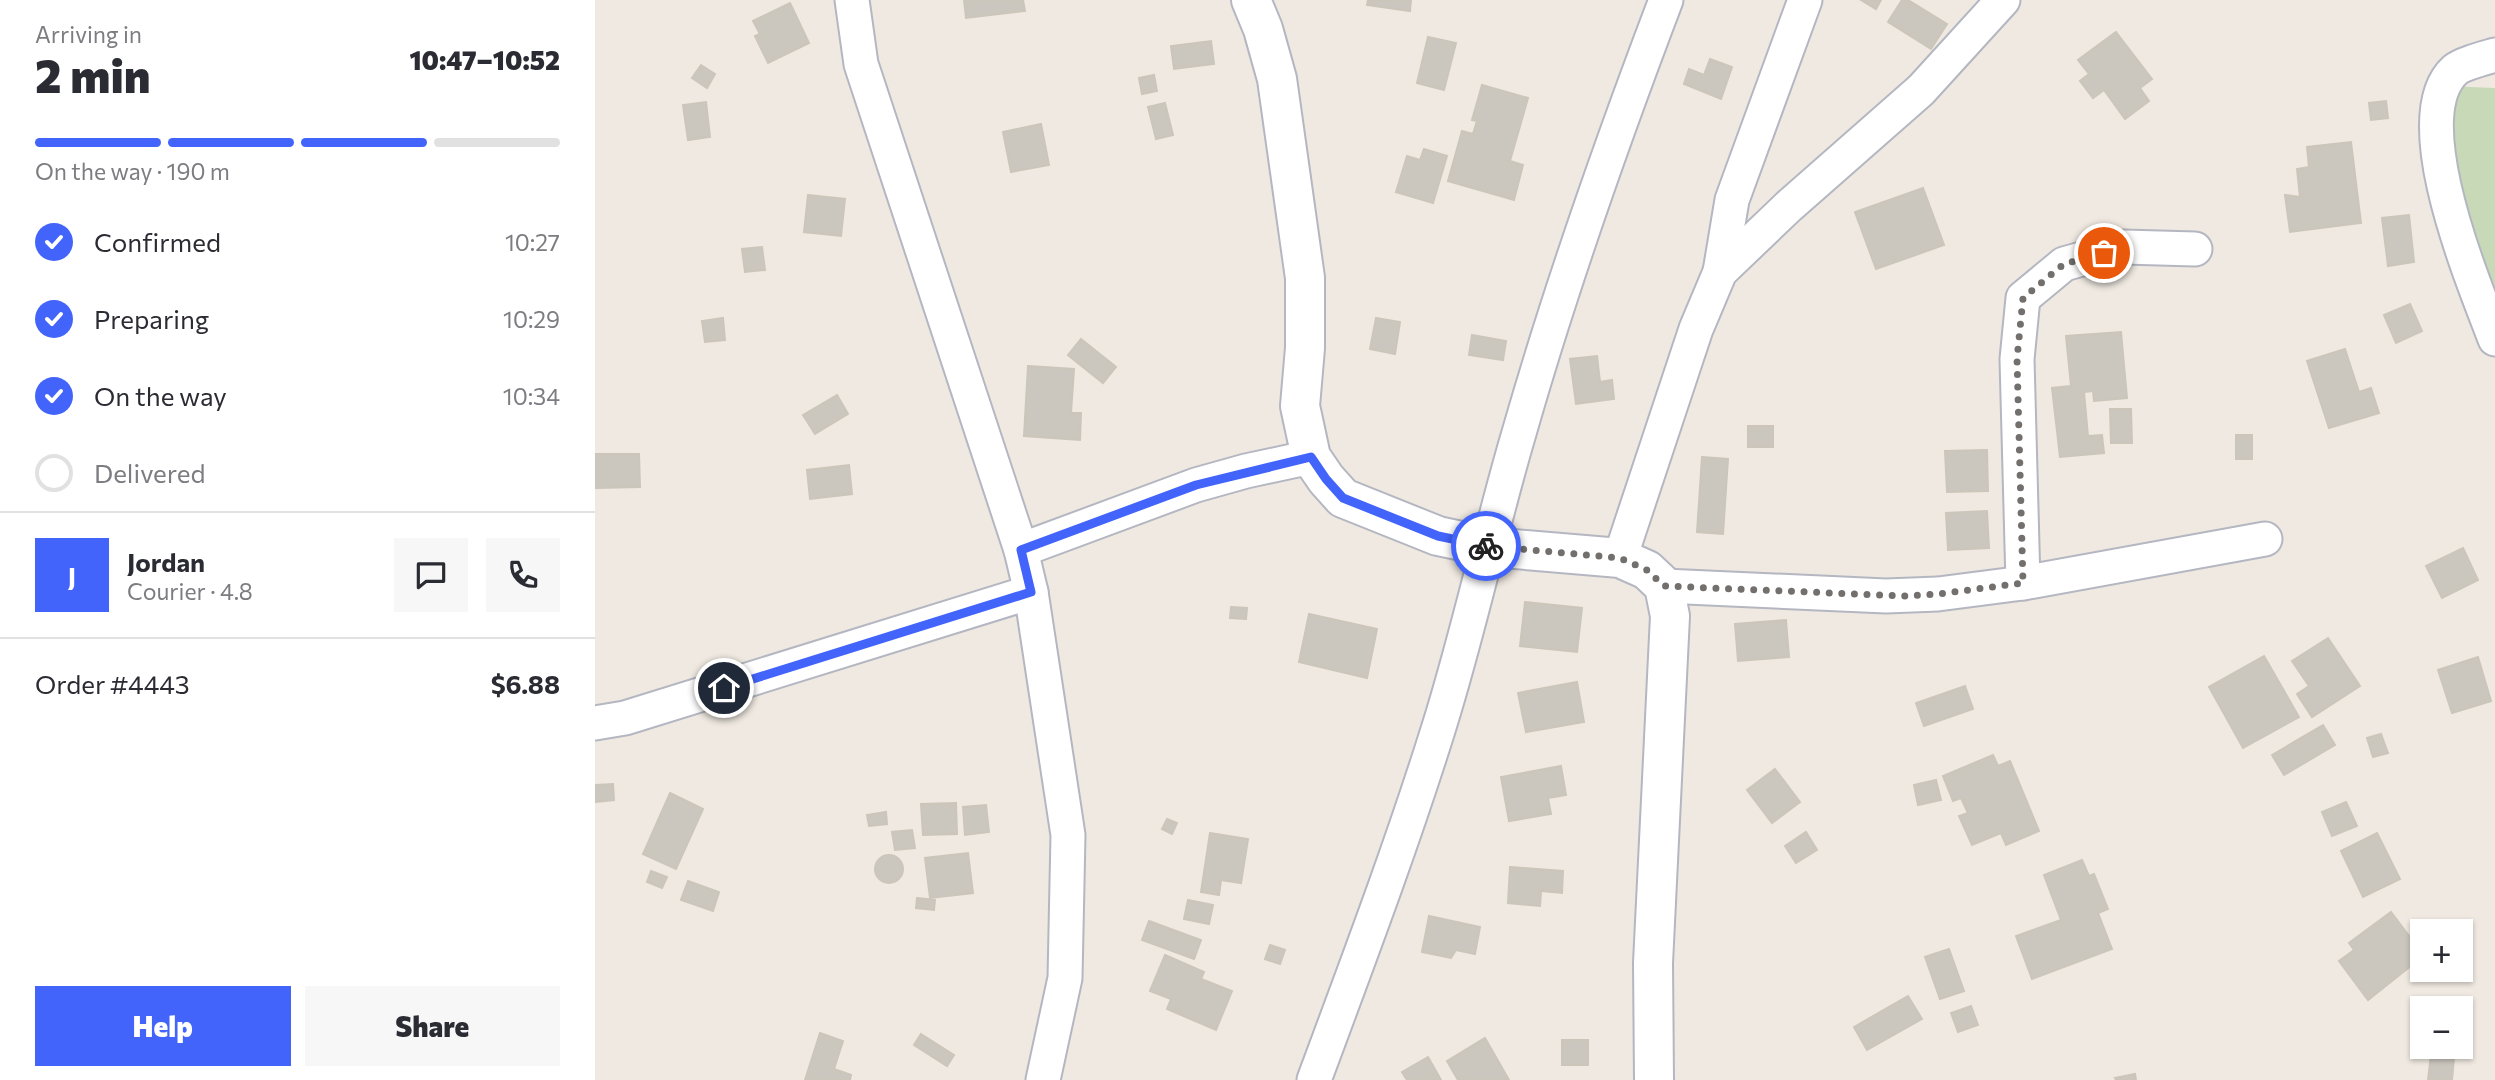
<!DOCTYPE html>
<html lang="en">
<head>
<meta charset="utf-8">
<style>
	:root { --surface:#fff; --page:#f7f7f7; --text:#2b2b33; --muted:#7c7c81; --line:#e1e1e2; --accent:#4264fb }
	body { margin:0; font-family:Commissioner,sans-serif; background:var(--page); color:var(--text); height:100vh; display:flex; flex-direction:column; font-size:26px; white-space:nowrap }
	* { box-sizing:border-box; margin:0 }
	p { font-size:23px; color:var(--muted) }
	.icon { flex:none; width:38px; height:38px; fill:none; stroke:currentColor; stroke-width:2; stroke-linecap:round; stroke-linejoin:round }
	.map { position:relative; flex:1; overflow:hidden }
	.details { display:flex; flex-direction:column; background:var(--surface); width:595px }
	.details>* { flex:none }
	.buttons { position:absolute; left:1815px; top:919px; display:grid; gap:14px }
	.buttons a { display:grid; place-items:center; width:63px; height:63px; border-radius:0px; background:var(--surface); box-shadow:0 2px 5px #0004; font-size:35px }
	.pin { position:absolute; display:grid; place-items:center; width:60px; height:60px; color:#fff; margin:-30px; border:4px solid #fff; border-radius:50%; box-shadow:0 2px 7px #0007 }
	.courier { position:absolute; display:grid; place-items:center; width:70px; height:70px; margin:-35px; border:5px solid #4264fb; border-radius:50%; background:#fff; color:#222; box-shadow:0 2px 9px #0007 }
	.headline em { font-style:normal; font-weight:800 }
	.headline div { display:flex; flex-direction:column-reverse }
	.headline { display:flex; align-items:center; justify-content:space-between; height:119px; padding:0 35px }
	h1 { font-size:46px; font-weight:800; line-height:52px }
	.bar { display:grid; grid-template-columns:repeat(4,1fr); gap:10px 7px; align-content:center; height:84px; padding:0 35px }
	.bar i { height:9px; border-radius:5px; background:var(--line) }
	.bar .current { background:var(--accent) }
	.bar p { grid-column:span 4 }
	.line { display:flex; align-items:center; gap:18px; padding:0 35px; border-top:2px solid var(--line) }
	.line div { flex:1 }
	.round { display:grid; place-items:center; flex:none; width:74px; height:74px; border-radius:0px; background:var(--page) }
	ol { padding:0 35px; list-style:none }
	li { display:flex; align-items:center; gap:21px; height:77px }
	li p { margin-inline-start:auto }
	li .icon { padding:7px; border-radius:50%; background:var(--accent); color:#fff; stroke-width:4 }
	li:last-child { color:var(--muted) }
	li i { width:38px; height:38px; border:4px solid var(--line); border-radius:50% }
	.button { display:flex; gap:14px; margin-top:auto; padding:14px 35px }
	.button a { flex:1; height:80px; border-radius:0px; background:var(--accent); color:#fff; font-size:28px; font-weight:800; line-height:80px; text-align:center }
	.button a+a { background:var(--page); color:var(--text) }
	main { display:flex; flex:1; min-height:0 }
	.map>svg:first-child { display:block }
	.cemetery { fill:#c8d9b8 }
	.building { fill:#cbc7bf; stroke:#cbc5ba; stroke-width:2 }
	.lines { fill:none; stroke-linecap:round; stroke-linejoin:round }
	.minor-casing { stroke:#b4b7c1; stroke-width:37 }
	.tertiary-casing { stroke:#b4b7c1; stroke-width:42 }
	.minor { stroke:#fff; stroke-width:33 }
	.tertiary { stroke:#fff; stroke-width:38 }
	.done { stroke:#726f6d; stroke-width:7; stroke-dasharray:0 12.6 }
	.route { stroke:#4264fb; stroke-width:9 }
</style>
</head>
<body>
<main>
<section class="details">
<div class="headline"><div><h1>2 min</h1><p>Arriving in</p></div><em>10:47–10:52</em></div>
<div class="bar"><i class="current"></i><i class="current"></i><i class="current"></i><i></i><p>On the way · 190 m</p></div>
<ol>
<li><svg class="icon" aria-label="check" viewBox="0 0 24 24"><path d="M5 12l5 5 9-10"/></svg>Confirmed<p>10:27</p></li>
<li><svg class="icon" aria-label="check" viewBox="0 0 24 24"><path d="M5 12l5 5 9-10"/></svg>Preparing<p>10:29</p></li>
<li><svg class="icon" aria-label="check" viewBox="0 0 24 24"><path d="M5 12l5 5 9-10"/></svg>On the way<p>10:34</p></li>
<li><i></i>Delivered</li>
</ol>
<div class="line" style="height:126px"><b class="round" style="background:var(--accent);color:#fff">J</b><div><b>Jordan</b><p>Courier · 4.8</p></div><a class="round"><svg class="icon" aria-label="chat" viewBox="0 0 24 24"><path d="M4 5h16v11H9l-5 4z"/></svg></a><a class="round"><svg class="icon" aria-label="phone" viewBox="0 0 24 24"><path d="M5 4h4l2 5-3 2q2 4 5 5l2-3 5 2v4C11 20 4 13 5 4z"/></svg></a></div>
<div class="line" style="height:91px"><div>Order #4443</div><b>$6.88</b></div>
<div class="button"><a>Help</a><a>Share</a></div>
</section>
<div class="map">
<svg width="1900" height="1080" viewBox="0 0 1900 1080">
	<rect width="100%" height="100%" fill="#efe9e1"/>
	<path class="cemetery" d="M1850,86L1900,88V308L1879,283Z"/>
	<g class="building">
		<path d="M369,0H428L430,11L371,18Z"/>
		<path d="M773,0H816L815,11L772,5Z"/>
		<path d="M1266,0H1286L1281,9Z"/>
		<path d="M1307,0H1313L1352,24L1336,49L1293,22Z"/>
		<path d="M195,3L214,43L173,63L160,36L165,34L158,21Z"/>
		<path d="M1521,32L1557,79L1545,88L1554,101L1530,119L1509,90L1498,98L1485,81L1494,74L1483,60Z"/>
		<path d="M833,37L861,43L849,90L822,83Z"/>
		<path d="M616,41L619,64L579,69L576,46Z"/>
		<path d="M1115,59L1137,67L1126,99L1089,84L1094,69L1109,75Z"/>
		<path d="M106,65L120,74L112,88L97,78Z"/>
		<path d="M559,75L562,91L547,94L544,78Z"/>
		<path d="M887,85L933,98L915,161L928,165L919,200L853,181L867,131L878,134L882,121L877,120Z"/>
		<path d="M1791,101L1793,118L1776,120L1774,103Z"/>
		<path d="M111,102L115,137L93,140L88,105Z"/>
		<path d="M570,103L578,135L561,139L553,107Z"/>
		<path d="M446,124L454,165L416,172L408,132Z"/>
		<path d="M1756,142L1766,223L1695,232L1690,195L1705,197L1702,169L1714,167L1712,147Z"/>
		<path d="M829,149L852,156L838,203L801,192L812,156L825,160Z"/>
		<path d="M1328,188L1349,245L1281,269L1260,212Z"/>
		<path d="M213,195L250,199L246,236L209,232Z"/>
		<path d="M1814,215L1819,262L1793,266L1787,218Z"/>
		<path d="M167,247L170,270L150,272L147,249Z"/>
		<path d="M1815,304L1827,331L1801,343L1789,315Z"/>
		<path d="M128,318L130,340L110,342L107,321Z"/>
		<path d="M781,318L805,322L800,354L775,349Z"/>
		<path d="M1526,332L1532,398L1499,401L1498,391L1489,392L1493,436L1507,435L1509,453L1465,457L1457,388L1476,386L1471,336Z"/>
		<path d="M877,335L911,341L908,360L874,355Z"/>
		<path d="M486,339L521,367L508,383L473,355Z"/>
		<path d="M1750,349L1764,392L1776,388L1784,413L1734,428L1712,361Z"/>
		<path d="M1002,356L1005,382L1017,380L1019,399L981,404L975,359Z"/>
		<path d="M433,366L479,369L476,413H486L485,440L429,436Z"/>
		<path d="M242,395L253,414L220,434L208,415Z"/>
		<path d="M1515,409H1536L1537,443H1516Z"/>
		<rect x="1153" y="426" width="25" height="21"/>
		<rect x="1641" y="435" width="16" height="24"/>
		<path d="M1392,450L1393,491L1352,492L1350,451Z"/>
		<path d="M0,454H44L45,487L0,488Z"/>
		<path d="M1107,457L1133,459L1128,534L1102,532Z"/>
		<path d="M254,465L257,494L215,499L212,470Z"/>
		<path d="M1392,511L1394,548L1353,550L1351,513Z"/>
		<path d="M1868,548L1883,580L1847,598L1831,566Z"/>
		<path d="M930,602L987,608L982,652L925,646Z"/>
		<path d="M636,607L652,608L651,619L635,618Z"/>
		<path d="M714,614L782,629L772,678L704,662Z"/>
		<path d="M1191,620L1194,657L1143,661L1140,624Z"/>
		<path d="M1733,638L1765,686L1717,717L1702,694L1714,686L1697,661Z"/>
		<path d="M1669,656L1704,717L1648,748L1614,687Z"/>
		<path d="M1883,657L1896,701L1857,713L1843,670Z"/>
		<path d="M982,682L989,722L931,732L923,693Z"/>
		<path d="M1370,686L1378,709L1329,726L1321,703Z"/>
		<path d="M1728,725L1740,745L1689,775L1677,755Z"/>
		<path d="M1786,734L1793,753L1778,757L1772,738Z"/>
		<path d="M1398,755L1403,766L1415,761L1444,831L1411,845L1406,833L1377,845L1364,816L1373,813L1366,798L1358,801L1348,776Z"/>
		<path d="M966,766L971,795L953,798L956,814L914,821L906,777Z"/>
		<path d="M1180,769L1205,802L1177,823L1152,790Z"/>
		<path d="M1341,780L1346,800L1323,805L1319,785Z"/>
		<path d="M18,784L19,800L0,802V785Z"/>
		<path d="M75,793L108,809L81,869L48,854Z"/>
		<path d="M1751,802L1762,826L1737,836L1727,812Z"/>
		<path d="M361,803L362,834L328,835L326,804Z"/>
		<path d="M391,805L394,832L370,835L368,807Z"/>
		<path d="M291,812L292,824L274,826L272,815Z"/>
		<path d="M572,819L582,823L577,834L567,829Z"/>
		<path d="M317,830L320,848L300,850L297,832Z"/>
		<path d="M1211,832L1222,850L1201,863L1190,846Z"/>
		<path d="M615,833L653,839L646,883L626,880L624,895L606,892Z"/>
		<path d="M1782,833L1805,879L1768,897L1746,851Z"/>
		<path d="M373,853L378,893L335,898L330,858Z"/>
		<circle cx="294" cy="869" r="14"/>
		<path d="M1487,860L1494,876L1499,874L1513,909L1503,913L1517,949L1437,979L1421,936L1466,920L1449,875Z"/>
		<path d="M915,867L968,871L967,893L946,891L945,906L913,903Z"/>
		<path d="M56,871L72,877L67,888L52,882Z"/>
		<path d="M93,881L124,892L118,911L86,900Z"/>
		<path d="M322,898L340,900L339,910L321,908Z"/>
		<path d="M593,900L618,905L614,924L589,919Z"/>
		<path d="M1796,912L1827,953V957L1773,1000L1744,961L1759,950L1754,943Z"/>
		<path d="M834,916L885,927L880,954L861,950L856,958L827,952Z"/>
		<path d="M554,921L606,940L599,959L547,940Z"/>
		<path d="M675,945L690,950L685,964L670,959Z"/>
		<path d="M1354,949L1369,991L1345,999L1330,957Z"/>
		<path d="M570,955L609,972L606,979L637,991L621,1030L572,1009L576,999L555,991Z"/>
		<path d="M1313,996L1327,1019L1272,1050L1259,1027Z"/>
		<path d="M1376,1006L1383,1025L1363,1032L1356,1013Z"/>
		<path d="M225,1033L248,1041L239,1069L256,1075L255,1080H210Z"/>
		<path d="M326,1034L359,1055L352,1066L319,1045Z"/>
		<path d="M890,1038L914,1080H863L852,1061Z"/>
		<rect x="967" y="1040" width="26" height="25"/>
		<path d="M1837,1046H1860L1857,1080H1833Z"/>
		<path d="M833,1057L846,1080H812L807,1072Z"/>
		<path d="M1540,1074L1541,1080H1521L1520,1078Z"/>
	</g>
	<g class="lines">
		<g class="minor-casing">
			<g id="minor">
				<path d="M257,0L266,64L426,550L601,485L651,471L716,457"/>
				<path d="M1900,55C1890,58 1867,64 1860,70C1808,117 1879,283 1900,339"/>
				<path d="M1125,272L1137,200L1210,0"/>
				<path d="M426,550L436,592L473,835L470,978L448,1080"/>
				<path d="M1025,558L1101,329L1125,272L1194,206L1326,90L1408,0"/>
				<path d="M1428,583L1422,359L1428,298L1469,264L1529,247L1600,249"/>
				<path d="M1069,586L1291,596L1343,594L1428,583L1670,539"/>
				<path d="M0,723L30,718L436,592"/>
				<path d="M719,1080C762,964 806,848 843,730C874,632 895,531 924,433C966,286 1017,142 1071,0"/>
			</g>
		</g>
		<g class="tertiary-casing">
			<path id="tertiary" d="M656,0L668,29L682,79L710,278V348L705,406L716,457L731,479L748,498L843,536L895,547L1025,558L1052,570L1069,586L1075,616L1058,963L1059,1080"/>
		</g>
		<use href="#minor" class="minor"/>
		<use href="#tertiary" class="tertiary"/>
	</g>
	<g class="lines">
		<path class="done" d="M891,546L1025,558L1052,570L1069,586L1309,596L1343,594L1428,583L1422,359L1428,298L1469,264L1509,253"/>
		<path class="route" d="M129,688L436,592L426,550L601,485L716,457L731,479L748,498L843,536L891,546"/>
	</g>
</svg>
<div class="buttons">
<a>+</a>
<a>−</a>
</div>
<div class="pin" style="left:1509px;top:253px;background:#ea580c"><svg class="icon" aria-label="bag" viewBox="0 0 24 24"><path d="M5 8h14l-1 12H6zM9 8a3 3 0 0 1 6 0"/></svg></div>
<div class="pin" style="left:129px;top:688px;background:#1f2937"><svg class="icon" aria-label="home" viewBox="0 0 24 24"><path d="M3 11l9-7 9 7M6 9v11h12V9"/></svg></div>
<div class="courier" style="left:891px;top:546px"><svg class="icon" aria-label="bike" viewBox="0 0 24 24"><circle cx="6" cy="16" r="4"/><circle cx="18" cy="16" r="4"/><path d="M6 16l4-8h5l3 8M10 8l3 8H6M13 5h3"/></svg></div>
</div>
</main>
</body>
</html>
